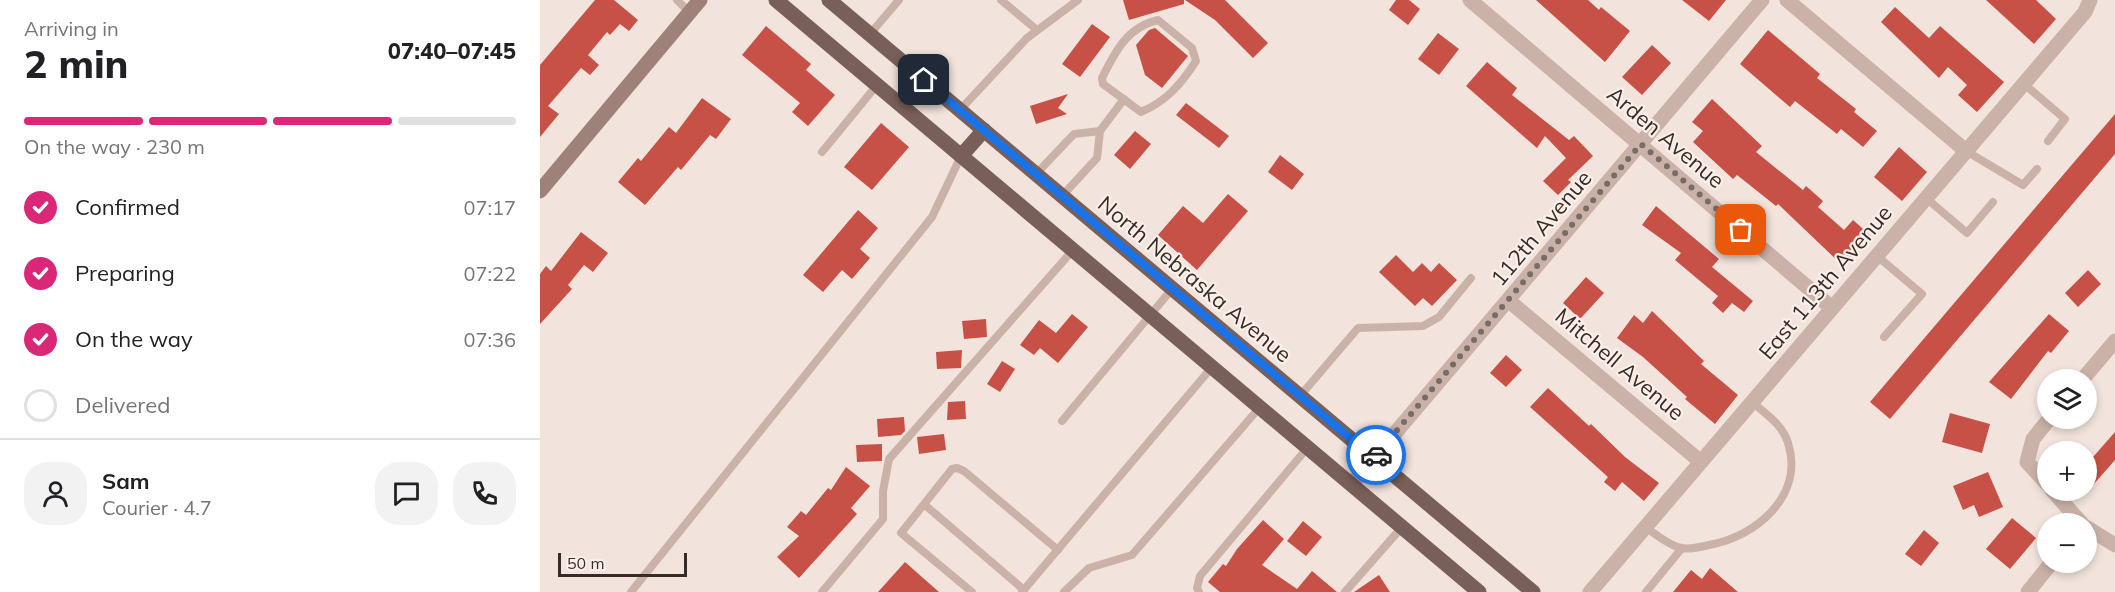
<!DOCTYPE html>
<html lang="en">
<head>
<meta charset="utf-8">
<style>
	:root { --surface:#fff; --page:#f2f2f2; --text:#202124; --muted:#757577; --line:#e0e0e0; --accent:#db2777 }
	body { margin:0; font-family:Mulish,sans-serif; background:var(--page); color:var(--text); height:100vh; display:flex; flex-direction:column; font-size:22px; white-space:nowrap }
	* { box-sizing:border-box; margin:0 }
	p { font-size:20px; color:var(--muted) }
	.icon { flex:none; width:33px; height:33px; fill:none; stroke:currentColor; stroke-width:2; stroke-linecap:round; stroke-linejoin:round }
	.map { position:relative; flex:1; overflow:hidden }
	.details { display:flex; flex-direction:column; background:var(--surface); width:540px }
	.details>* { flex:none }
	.tools { position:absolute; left:1497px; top:369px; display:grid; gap:12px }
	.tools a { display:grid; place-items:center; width:60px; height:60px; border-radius:50%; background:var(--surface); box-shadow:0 3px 9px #0003; font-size:30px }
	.scale { position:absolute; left:18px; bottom:15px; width:129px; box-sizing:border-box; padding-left:6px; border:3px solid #372b28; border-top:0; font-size:16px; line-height:21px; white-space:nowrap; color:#372b28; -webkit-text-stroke:4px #faefe9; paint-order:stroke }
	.pin { position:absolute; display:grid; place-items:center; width:51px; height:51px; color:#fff; margin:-26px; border-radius:12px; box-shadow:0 3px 9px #0006 }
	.courier { position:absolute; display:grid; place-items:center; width:60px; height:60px; margin:-30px; border:4px solid #1a73e8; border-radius:50%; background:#fff; color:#222; box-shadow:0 2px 8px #0007 }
	.overview em { font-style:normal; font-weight:800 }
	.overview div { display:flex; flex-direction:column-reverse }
	.overview { display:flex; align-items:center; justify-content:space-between; height:102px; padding:0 24px }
	h1 { font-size:39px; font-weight:800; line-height:45px }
	.bar { display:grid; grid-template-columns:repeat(4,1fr); gap:9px 6px; align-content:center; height:72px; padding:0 24px }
	.bar i { height:8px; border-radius:4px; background:var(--line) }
	.bar .active { background:var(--accent) }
	.bar p { grid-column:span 4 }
	.line { display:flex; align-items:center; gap:15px; padding:0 24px; border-top:2px solid var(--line) }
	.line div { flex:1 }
	.round { display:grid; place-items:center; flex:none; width:63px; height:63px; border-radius:24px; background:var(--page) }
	ol { padding:0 24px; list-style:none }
	li { display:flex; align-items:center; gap:18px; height:66px }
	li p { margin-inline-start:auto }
	li .icon { padding:6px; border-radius:50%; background:var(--accent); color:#fff; stroke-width:4 }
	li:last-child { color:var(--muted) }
	li i { width:33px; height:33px; border:3px solid var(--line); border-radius:50% }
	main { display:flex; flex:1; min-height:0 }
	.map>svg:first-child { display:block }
	.building { fill:#c75146 }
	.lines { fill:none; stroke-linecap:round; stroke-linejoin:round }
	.lane { stroke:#cbb2a8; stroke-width:8 }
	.street { stroke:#cbb2a8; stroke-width:15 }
	.secondary { stroke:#9e8179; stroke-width:15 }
	.primary { stroke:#795f59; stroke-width:15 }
	.done { stroke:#786c67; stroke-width:6; stroke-dasharray:0 10.8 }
	.route { stroke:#1a73e8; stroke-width:8 }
	.labels { text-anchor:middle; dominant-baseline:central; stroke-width:4.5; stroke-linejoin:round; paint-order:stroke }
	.street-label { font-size:22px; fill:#372b28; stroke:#faefe9 }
</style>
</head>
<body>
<main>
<section class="details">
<div class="overview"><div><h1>2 min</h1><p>Arriving in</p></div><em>07:40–07:45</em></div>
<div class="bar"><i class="active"></i><i class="active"></i><i class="active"></i><i></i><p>On the way · 230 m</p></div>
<ol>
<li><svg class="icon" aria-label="check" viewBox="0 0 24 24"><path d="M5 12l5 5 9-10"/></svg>Confirmed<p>07:17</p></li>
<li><svg class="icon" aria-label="check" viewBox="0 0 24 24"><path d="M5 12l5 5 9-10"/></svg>Preparing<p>07:22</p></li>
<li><svg class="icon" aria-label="check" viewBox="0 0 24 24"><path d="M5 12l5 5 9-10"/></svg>On the way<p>07:36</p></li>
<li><i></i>Delivered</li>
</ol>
<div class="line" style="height:108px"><a class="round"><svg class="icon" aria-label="person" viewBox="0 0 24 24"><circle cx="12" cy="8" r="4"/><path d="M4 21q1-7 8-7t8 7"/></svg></a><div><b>Sam</b><p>Courier · 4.7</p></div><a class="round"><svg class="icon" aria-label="chat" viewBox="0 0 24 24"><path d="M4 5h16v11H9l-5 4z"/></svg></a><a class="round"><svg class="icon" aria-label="phone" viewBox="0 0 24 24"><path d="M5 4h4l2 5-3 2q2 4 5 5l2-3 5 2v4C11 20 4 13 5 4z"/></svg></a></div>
</section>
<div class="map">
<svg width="1575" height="592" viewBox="0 0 1575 592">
	<rect width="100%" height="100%" fill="#f2e4dc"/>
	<g class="building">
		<path d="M55,0H74L98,20L89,31L80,24L70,35L67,32L48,55L59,65L50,75L41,68L8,106L19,114L0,137V65Z"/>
		<path d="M583,0H644V4L589,20Z"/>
		<path d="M645,0H685L728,43L713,58L675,20Z"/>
		<path d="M856,0H869L880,9L868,25L849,10Z"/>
		<path d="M996,0H1048L1059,10L1061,7L1090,31L1065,62Z"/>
		<path d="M1142,0H1186L1169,21Z"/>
		<path d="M1446,0H1496L1516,19L1494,44Z"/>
		<path d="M1355,7L1389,38L1400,26L1464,82L1437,112L1418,95L1427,85L1408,67L1399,78L1341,22Z"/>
		<path d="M552,24L570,37L540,77L522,64Z"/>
		<path d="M226,26L271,64L266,70L295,95L268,126L252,112L260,103L202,55Z"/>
		<path d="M615,28L648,56L622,88L605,75L596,45L609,30Z"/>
		<path d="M1228,30L1280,74L1277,78L1316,109L1314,112L1337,131L1323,147L1301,129L1297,134L1255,101L1250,107L1200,64Z"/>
		<path d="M898,33L919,49L899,75L878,59Z"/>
		<path d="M1112,45L1131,63L1102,95L1082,77Z"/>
		<path d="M947,62L977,88L972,95L1029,140L1034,136L1053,156L1028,180L1031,182L1018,195L1003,181L1026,158L1005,136L997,148L926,86Z"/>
		<path d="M528,94L518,108L527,114L496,124L490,106Z"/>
		<path d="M162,98L191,119L176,139L170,135L141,170L138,167L105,205L78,182L98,158L101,161L129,127L136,133Z"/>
		<path d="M1172,99L1222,146L1216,152L1263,190L1266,186L1283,201L1278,207L1304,230L1313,220L1331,236L1303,266L1238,204L1236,206L1197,175L1193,179L1153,142L1163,131L1152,122Z"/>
		<path d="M646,103L689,136L679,148L636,115Z"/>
		<path d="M1575,114V154L1350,419L1330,402Z"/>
		<path d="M341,123L369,147L332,190L304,167Z"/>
		<path d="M595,131L611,144L590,169L574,155Z"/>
		<path d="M1359,147L1387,172L1362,201L1334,177Z"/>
		<path d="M740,155L764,174L752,190L728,172Z"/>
		<path d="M688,194L708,211L657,270L618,235L643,206L663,223Z"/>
		<path d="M1116,206L1179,259L1172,267L1213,301L1204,312L1192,303L1183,313L1172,303L1178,296L1135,260L1141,253L1102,225Z"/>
		<path d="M318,210L338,228L320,249L330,258L312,279L302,270L283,292L263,275Z"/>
		<path d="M41,232L68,253L53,272L44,265L28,285L32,289L0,324V274L6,266L11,271Z"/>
		<path d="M856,255L873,272L882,263L891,272L899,263L917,280L892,306L883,298L875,306L839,272Z"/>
		<path d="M1548,270L1561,284L1538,307L1525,293Z"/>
		<path d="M1046,277L1064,293L1040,319L1023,303Z"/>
		<path d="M1112,311L1164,361L1161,364L1198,395L1175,424L1145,399L1147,397L1103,357L1077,338L1094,315L1103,323Z"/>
		<path d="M532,314L548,327L518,363L500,348L494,355L480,345L499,320L516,333Z"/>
		<path d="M1509,314L1529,331L1511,353L1508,351L1471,399L1449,382Z"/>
		<path d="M446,319L447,337L424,339L422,321Z"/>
		<path d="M422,350L421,368L397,369L396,352Z"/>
		<path d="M966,355L982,370L966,387L950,373Z"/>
		<path d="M462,361L475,369L460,392L447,384Z"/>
		<path d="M1008,388L1049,426L1051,424L1085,457L1119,483L1104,501L1082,482L1075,491L1064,482L1068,477L990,407Z"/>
		<path d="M425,401L426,419L407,420L408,402Z"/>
		<path d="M1410,413L1450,424L1442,453L1402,442Z"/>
		<path d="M364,417L365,431L361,435L338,437L337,419Z"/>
		<path d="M1575,432V460L1546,493V465Z"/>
		<path d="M404,434L406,450L379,454L377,437Z"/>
		<path d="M342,444V461L317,462L316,445Z"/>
		<path d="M306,467L330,486L311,508L317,514L259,578L237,557L259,536L247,527L261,511L266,515L288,488L291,490Z"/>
		<path d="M1448,472L1463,507L1439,517L1434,505L1423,510L1413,486Z"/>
		<path d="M1472,518L1496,538L1470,569L1446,549Z"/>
		<path d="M723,520L744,539L722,565L757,589L772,571L797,592H680L668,582L683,564L686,566L697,549Z"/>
		<path d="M763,521L782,537L766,556L747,541Z"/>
		<path d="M1384,530L1399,543L1381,566L1365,554Z"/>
		<path d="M365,562L399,592H338Z"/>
		<path d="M1170,568L1198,592H1133L1151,570L1162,579Z"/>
		<path d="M839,575L850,592H814Z"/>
	</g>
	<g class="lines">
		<g class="lane">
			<path d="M137,0L149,12"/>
			<path d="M461,0L497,30"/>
			<path d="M618,20L652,48L656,61C641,84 627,101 601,112L563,84L562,78C575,52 587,27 618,20Z"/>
			<path d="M330,34L359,0"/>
			<path d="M1484,84L1525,119L1508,141"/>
			<path d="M420,110L487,38L538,0"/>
			<path d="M560,131L584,99"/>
			<path d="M1426,151L1483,185L1497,169"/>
			<path d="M282,152L337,85"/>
			<path d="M496,174L534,134L560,131L557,158L522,196"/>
			<path d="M1386,198L1427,233L1453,202"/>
			<path d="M1337,256L1382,294L1344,337"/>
			<path d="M760,396L818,328L883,326L899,317L931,278"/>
			<path d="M522,421L632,289"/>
			<path d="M385,505L484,590"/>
			<path d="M1105,527C1116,534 1128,545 1141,548C1149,550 1161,547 1169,545C1216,537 1265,495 1248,443C1243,425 1226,414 1212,402"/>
			<path d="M91,592L392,217L421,156"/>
			<path d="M282,592L343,519V491L349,459L533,250"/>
			<path d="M432,592L361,533L412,469L417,468L424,471L518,550"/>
			<path d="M482,592L672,367"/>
			<path d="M524,592L549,568L592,555L720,407"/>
			<path d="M659,592L657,588L660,576L768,447"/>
			<path d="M805,592L862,527"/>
			<path d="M1106,592L1142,548"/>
		</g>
		<g class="street">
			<path d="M930,0L1292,308"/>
			<path d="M1247,0L1426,151"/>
			<path d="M969,301L1161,462"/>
			<path d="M1542,380L1575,341"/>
			<path d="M812,484L1222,0"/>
			<path d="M1508,485L1487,462L1493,439L1510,418"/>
			<path d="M1512,490L1542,524"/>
			<path d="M1546,527L1575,545"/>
			<path d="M1050,592L1545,12L1550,0"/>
			<path d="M1488,592L1512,562"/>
		</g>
		<path class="secondary" d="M0,191L160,0"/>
		<g class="primary">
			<path d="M236,0L939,592"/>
			<path d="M289,0L993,592"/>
			<path d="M421,156L444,130"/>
		</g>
	</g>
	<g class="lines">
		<path class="done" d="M836,455L1101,144L1201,230"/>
		<path class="route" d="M384,80L834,458L836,455"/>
	</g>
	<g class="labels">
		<g class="street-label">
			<text transform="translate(1126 137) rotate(40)">Arden Avenue</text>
			<text transform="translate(1001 228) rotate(-50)">112th Avenue</text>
			<text transform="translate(655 279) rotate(40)">North Nebraska Avenue</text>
			<text transform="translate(1285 282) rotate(-50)">East 113th Avenue</text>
			<text transform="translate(1080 364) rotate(40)">Mitchell Avenue</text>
		</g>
	</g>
</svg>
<div class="tools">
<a><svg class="icon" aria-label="layers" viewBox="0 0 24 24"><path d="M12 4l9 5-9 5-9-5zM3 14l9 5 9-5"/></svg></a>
<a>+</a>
<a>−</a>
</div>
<div class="scale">50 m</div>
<div class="pin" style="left:1201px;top:230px;background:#ea580c"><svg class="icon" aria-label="bag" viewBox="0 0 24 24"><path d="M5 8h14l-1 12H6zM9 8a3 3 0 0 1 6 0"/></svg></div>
<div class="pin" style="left:384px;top:80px;background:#1f2937"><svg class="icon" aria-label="home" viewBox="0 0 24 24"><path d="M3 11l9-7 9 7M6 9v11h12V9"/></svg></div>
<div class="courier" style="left:836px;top:455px"><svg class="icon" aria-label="car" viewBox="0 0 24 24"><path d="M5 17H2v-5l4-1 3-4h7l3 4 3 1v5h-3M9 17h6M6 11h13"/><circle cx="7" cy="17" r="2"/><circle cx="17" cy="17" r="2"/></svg></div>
</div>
</main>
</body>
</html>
